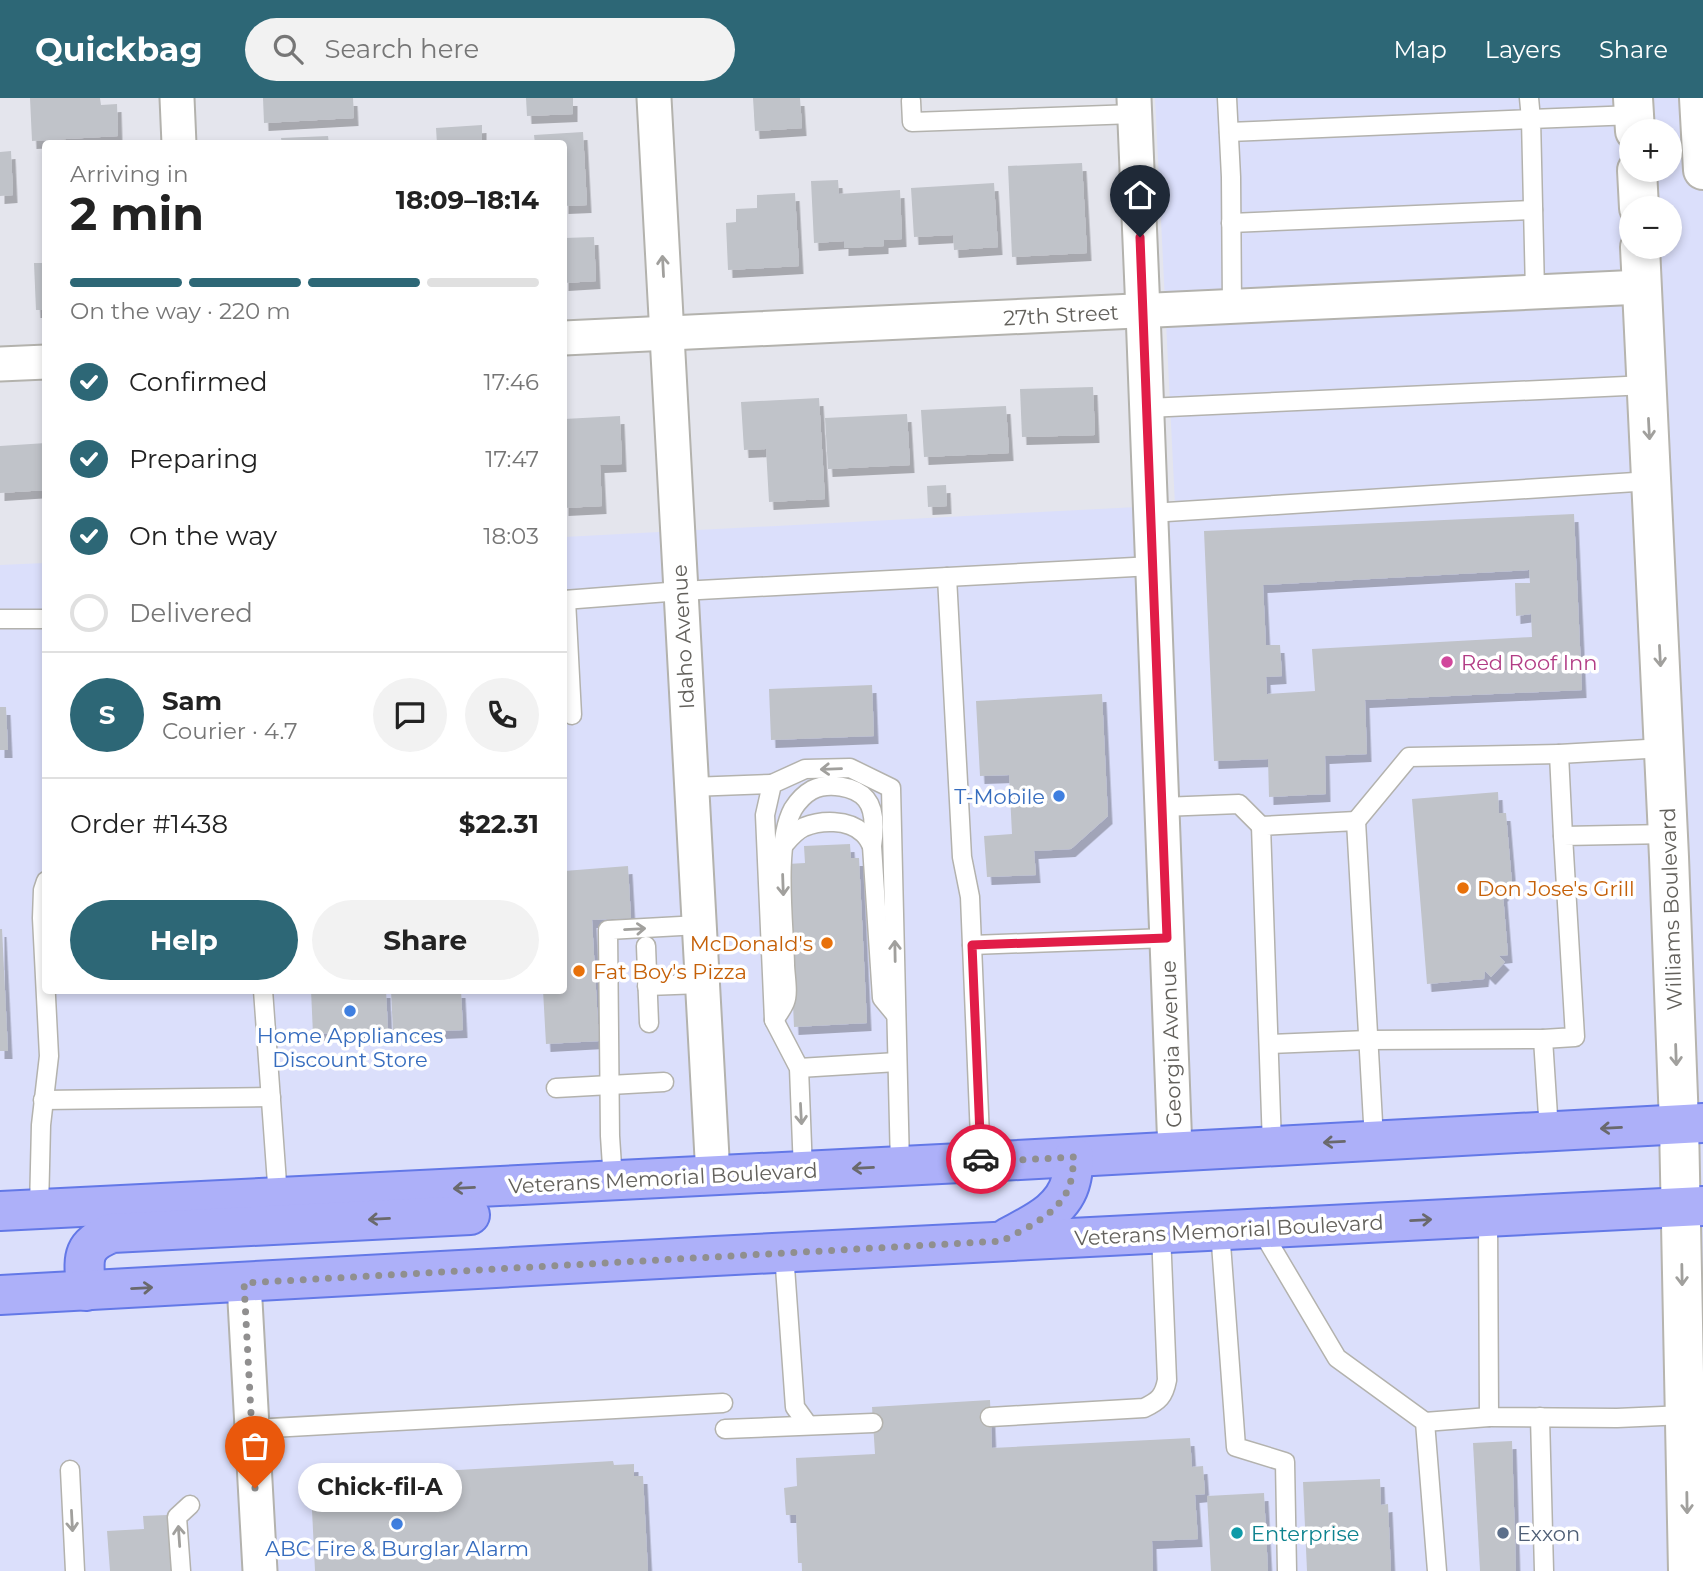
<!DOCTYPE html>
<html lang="en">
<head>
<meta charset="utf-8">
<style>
	:root { --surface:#fff; --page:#f2f2f2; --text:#222; --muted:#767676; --line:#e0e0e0; --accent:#2d6776 }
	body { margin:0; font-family:Montserrat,sans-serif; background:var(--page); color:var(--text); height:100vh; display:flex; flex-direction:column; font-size:26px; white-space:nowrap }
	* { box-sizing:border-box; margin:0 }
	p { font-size:23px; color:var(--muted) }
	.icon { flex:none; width:38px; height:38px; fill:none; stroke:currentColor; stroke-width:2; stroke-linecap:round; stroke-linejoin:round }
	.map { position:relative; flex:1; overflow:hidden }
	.sheet { position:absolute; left:42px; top:42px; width:525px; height:854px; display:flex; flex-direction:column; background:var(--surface); border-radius:7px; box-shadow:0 4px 10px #0003 }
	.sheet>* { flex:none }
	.controls { position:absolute; left:1619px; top:21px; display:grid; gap:14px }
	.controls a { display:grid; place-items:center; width:63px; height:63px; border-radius:50%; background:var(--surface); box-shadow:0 4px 10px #0003; font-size:35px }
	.pin { position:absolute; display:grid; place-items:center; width:60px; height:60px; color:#fff; margin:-72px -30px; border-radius:50% 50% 50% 0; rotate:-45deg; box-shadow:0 0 7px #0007 }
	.pin .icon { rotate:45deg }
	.courier { position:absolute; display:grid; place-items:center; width:70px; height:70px; margin:-35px; border:5px solid #e11d48; border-radius:50%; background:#fff; color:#222; box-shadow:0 2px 9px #0007 }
	.bubble { position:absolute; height:49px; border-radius:24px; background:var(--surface); box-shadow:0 4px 10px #0003; font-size:23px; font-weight:700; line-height:49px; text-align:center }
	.overview em { font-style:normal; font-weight:700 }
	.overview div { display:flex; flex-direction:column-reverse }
	.overview { display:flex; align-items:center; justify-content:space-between; height:119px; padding:0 28px }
	h1 { font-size:46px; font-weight:700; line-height:52px }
	.bar { display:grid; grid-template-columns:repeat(4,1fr); gap:10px 7px; align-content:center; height:84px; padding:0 28px }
	.bar i { height:9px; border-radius:5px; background:var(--line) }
	.bar .on { background:var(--accent) }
	.bar p { grid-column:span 4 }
	.line { display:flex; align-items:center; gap:18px; padding:0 28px; border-top:2px solid var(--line) }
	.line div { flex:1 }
	.round { display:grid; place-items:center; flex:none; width:74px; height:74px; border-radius:37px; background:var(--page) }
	ol { padding:0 28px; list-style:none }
	li { display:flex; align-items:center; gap:21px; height:77px }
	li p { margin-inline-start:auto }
	li .icon { padding:7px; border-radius:50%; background:var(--accent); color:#fff; stroke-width:4 }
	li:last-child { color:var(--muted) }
	li i { width:38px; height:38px; border:4px solid var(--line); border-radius:50% }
	.primary-button { display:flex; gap:14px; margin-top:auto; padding:14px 28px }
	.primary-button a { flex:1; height:80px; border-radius:42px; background:var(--accent); color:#fff; font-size:28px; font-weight:700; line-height:80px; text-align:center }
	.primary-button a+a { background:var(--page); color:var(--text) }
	header { display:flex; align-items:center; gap:42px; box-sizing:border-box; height:98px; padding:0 35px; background:var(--accent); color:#fff }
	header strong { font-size:33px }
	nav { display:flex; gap:38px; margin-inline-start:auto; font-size:24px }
	.search { width:490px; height:63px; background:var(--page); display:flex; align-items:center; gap:18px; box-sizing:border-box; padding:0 24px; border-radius:38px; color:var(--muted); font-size:26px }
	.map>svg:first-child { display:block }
	.commercial { fill:#dbdffb; fill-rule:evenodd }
	.building { fill:#c0c3c9; fill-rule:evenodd; filter:url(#shadow) }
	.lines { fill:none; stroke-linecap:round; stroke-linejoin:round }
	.lane-casing { stroke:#b3b2ad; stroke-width:21 }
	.street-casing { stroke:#b3b2ad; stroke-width:37 }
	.secondary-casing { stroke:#b6b4ae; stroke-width:42 }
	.primary-casing { stroke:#6378e7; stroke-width:42 }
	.lane { stroke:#fff; stroke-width:18 }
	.street { stroke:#fff; stroke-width:33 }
	.secondary { stroke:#fff; stroke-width:38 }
	.primary { stroke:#adb0f9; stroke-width:38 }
	.oneway { stroke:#a1a09d }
	.oneway2 { stroke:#6a696c }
	.done { stroke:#908f8f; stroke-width:7; stroke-dasharray:0 12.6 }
	.route { stroke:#e11d48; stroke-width:9 }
	.hotel-dot { fill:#d1479c; stroke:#fff; stroke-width:2.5 }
	.shop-dot { fill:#3f7fe0; stroke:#fff; stroke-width:2.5 }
	.food-dot { fill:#e8710a; stroke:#fff; stroke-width:2.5 }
	.culture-dot { fill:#0f9aa8; stroke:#fff; stroke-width:2.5 }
	.service-dot { fill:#5c6f8a; stroke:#fff; stroke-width:2.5 }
	.labels { text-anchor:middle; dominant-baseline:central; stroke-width:7; stroke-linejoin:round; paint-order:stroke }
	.street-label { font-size:21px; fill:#63615c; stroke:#fff }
	.hotel-label { font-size:21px; fill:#b23c85; stroke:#fff; text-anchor:start }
	.shop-label { font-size:21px; fill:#366cbe; stroke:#fff }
	.food-label { font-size:21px; fill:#c56008; stroke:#fff; text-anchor:start }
	.culture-label { font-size:21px; fill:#0d838f; stroke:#fff; text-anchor:start }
	.service-label { font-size:21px; fill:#4e5e75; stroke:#fff; text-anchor:start }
</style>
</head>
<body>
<header>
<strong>Quickbag</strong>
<div class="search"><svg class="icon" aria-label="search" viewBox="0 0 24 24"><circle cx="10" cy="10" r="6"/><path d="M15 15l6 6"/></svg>Search here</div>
<nav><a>Map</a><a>Layers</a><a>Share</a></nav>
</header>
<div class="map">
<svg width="1703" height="1473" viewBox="0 0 1703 1473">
	<defs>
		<filter id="shadow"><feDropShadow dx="4.5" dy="8" stdDeviation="0" flood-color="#0004"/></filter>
	</defs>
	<rect width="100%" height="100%" fill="#e4e5ed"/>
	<path class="commercial" d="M1155,0H1703V1473H0V467L45,465L46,892H564V439L1175,407ZM1631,33H1670V72H1631ZM1631,110H1670V149H1631Z"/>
	<g class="building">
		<path d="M30,0H100L101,7L117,6L118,38L32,43Z"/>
		<path d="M263,0H353L354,20L264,25Z"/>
		<path d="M526,0H573V16L527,18Z"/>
		<path d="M753,0H800L802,30L755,33Z"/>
		<path d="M482,27V46H437L436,30Z"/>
		<path d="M583,34L587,107L564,108V46H535L534,37Z"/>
		<path d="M328,38L329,46H282L281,40Z"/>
		<path d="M11,53L13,97L0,98V54Z"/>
		<path d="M1082,65L1087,155L1012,159L1008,68Z"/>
		<path d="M838,82L839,96L900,92L902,141L884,142V148L844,150V143L814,145L811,83Z"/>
		<path d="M994,85L998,149L954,152L953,137L914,139L911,90Z"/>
		<path d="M795,95L799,168L728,172L726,125L736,124V111L757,110V97Z"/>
		<path d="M594,139L596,183L564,185V140Z"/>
		<path d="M34,165H46V212H36Z"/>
		<path d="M1093,289L1095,337L1022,339L1020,291Z"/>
		<path d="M819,300L825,401L769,404L766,351L744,352L741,304Z"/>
		<path d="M1006,308L1009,355L924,359L921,312Z"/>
		<path d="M907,316L910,367L828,371L825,320Z"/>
		<path d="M620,318L622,366L600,367L602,408L564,410V321Z"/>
		<path d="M46,345V392L0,395V348Z"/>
		<path d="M946,387L947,408L928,409L927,388Z"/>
		<path d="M1574,416L1582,592L1365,602L1367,656L1325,658L1326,696L1269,699L1268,661L1214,663L1204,433ZM1529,472L1530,485H1515L1516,518L1531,516L1532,539L1312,551L1315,593L1267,596L1266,579L1282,578L1280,547H1266L1263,487Z"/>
		<path d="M872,587L874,638L771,642L769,591Z"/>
		<path d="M1102,596L1108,718L1071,751L1034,753L1036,777L987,779L984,738L1012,736L1009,677L980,678L976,603Z"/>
		<path d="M0,609H6L8,652H0Z"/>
		<path d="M1498,694L1499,715H1506L1512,785L1503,796L1508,857L1499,858L1505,864L1491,879L1485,873L1484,881L1427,886L1412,701Z"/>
		<path d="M850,746L851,760H859L867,925L794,929L787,766L805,765L804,748Z"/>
		<path d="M628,768L631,820L592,822L599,943L546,946L543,892H564V773Z"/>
		<path d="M0,831H2L8,953H0Z"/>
		<path d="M311,892H386L388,933L313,936Z"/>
		<path d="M391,892H461L463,932L393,935Z"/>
		<path d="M990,1302L992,1350L1190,1340L1192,1369L1203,1368L1205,1396L1195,1397L1198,1441L1152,1443L1153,1473H802V1465H798L796,1417H786L784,1390L797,1388L796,1360L875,1356L872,1309Z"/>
		<path d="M1512,1343L1516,1473H1480L1473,1345Z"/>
		<path d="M613,1363L614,1367L634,1366V1378H643L648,1473H315L311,1392H317V1381L336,1380V1377L375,1375L377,1371L402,1370L406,1375Z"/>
		<path d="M1380,1381L1381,1407L1388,1406L1391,1473H1307L1303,1384Z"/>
		<path d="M1264,1395L1268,1473H1211L1207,1398Z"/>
		<path d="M167,1417L171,1473H110L107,1433L144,1431L143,1418Z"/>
	</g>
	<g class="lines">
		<g class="lane-casing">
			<g id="lane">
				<path d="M1227,0L1231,79L1232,209"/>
				<path d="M911,3L912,24L1134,16"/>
				<path d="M1229,34L1531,21L1529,0"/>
				<path d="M1231,125L1533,112"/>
				<path d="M1535,194L1531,21L1634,17"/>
				<path d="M1147,310L1647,287"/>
				<path d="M1151,415L1651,383"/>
				<path d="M947,479L962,759L970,799L981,1064"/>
				<path d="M564,502L681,493L1153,468"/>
				<path d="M566,502L572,617"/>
				<path d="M0,521H46"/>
				<path d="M691,689L772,686"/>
				<path d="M1162,709L1239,706L1261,728"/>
				<path d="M1356,723L1409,659L1559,656"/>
				<path d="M1563,738L1559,656L1664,650"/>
				<path d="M783,748C789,741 795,733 804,729C821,722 848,721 863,735C867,738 870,744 872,748"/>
				<path d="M972,847L1167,840"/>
				<path d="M646,848L649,925"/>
				<path d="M647,888L702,886"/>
				<path d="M263,892L278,1099"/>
				<path d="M774,922C778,916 783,910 785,904C789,895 785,876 785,866C784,826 774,746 793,711C798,703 803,697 812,692C828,684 855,688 866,701C876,713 874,735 872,748L882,900L896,917"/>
				<path d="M1543,941L1575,939L1563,738L1668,736"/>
				<path d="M1269,946L1368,942L1543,941L1549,1033"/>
				<path d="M799,970L897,964"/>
				<path d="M556,990L664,984"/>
				<path d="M43,1002L271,999"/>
				<path d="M1272,1047L1261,728L1356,723L1374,1042"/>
				<path d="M803,1073L799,970L774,922L765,717L772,686L805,671L850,670L891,690L900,1068"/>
				<path d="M613,1083L610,1038L608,832L699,827"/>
				<path d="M39,1111L41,1027L49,958L42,820L43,792L46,783"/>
				<path d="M1488,1119L1489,1319L1617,1320L1685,1317"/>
				<path d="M1260,1130L1337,1260L1425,1324L1437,1473"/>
				<path d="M1220,1132L1236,1349L1285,1364L1287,1473"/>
				<path d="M784,1155L795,1309L808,1327"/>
				<path d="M990,1319L1144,1310C1159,1303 1164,1298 1167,1282L1161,1135"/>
				<path d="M1540,1319L1544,1473"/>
				<path d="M1425,1324L1489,1319"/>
				<path d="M252,1331L723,1305"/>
				<path d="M725,1331L873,1325"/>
				<path d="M70,1372L75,1473"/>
				<path d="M181,1473L177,1419L190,1407"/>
			</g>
		</g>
		<g class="street-casing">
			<g id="street">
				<path d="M177,0L179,46"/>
				<path d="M654,0L713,1078"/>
				<path d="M1134,0L1143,214L1175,1053"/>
				<path d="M564,240L1642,189"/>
				<path d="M0,266L46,264"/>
				<path d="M244,1185L260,1473"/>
			</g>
		</g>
		<g class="secondary-casing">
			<g id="secondary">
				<path d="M1633,0L1635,33"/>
				<path d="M1699,0L1703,72"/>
				<path d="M1637,72L1639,110"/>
				<path d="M1640,149L1669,759L1679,1026L1688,1473"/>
			</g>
		</g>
		<g class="primary-casing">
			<g id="primary">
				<path d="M0,1113L981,1064L1703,1025"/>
				<path d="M1007,1140C1032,1126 1064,1113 1071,1082C1073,1075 1073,1067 1074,1059"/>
				<path d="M86,1193C84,1161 79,1148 112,1135L470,1117"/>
				<path d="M0,1197L715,1158L1703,1108"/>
			</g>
		</g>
		<use href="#lane" class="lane"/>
		<use href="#street" class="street"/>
		<use href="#secondary" class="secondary"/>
		<use href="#primary" class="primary"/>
	</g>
	<defs><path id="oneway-shaft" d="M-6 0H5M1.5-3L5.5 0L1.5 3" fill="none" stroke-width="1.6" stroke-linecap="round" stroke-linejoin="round" transform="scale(1.75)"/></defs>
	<g class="oneway">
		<use href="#oneway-shaft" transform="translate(663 168) rotate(-93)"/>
		<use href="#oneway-shaft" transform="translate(1649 331) rotate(87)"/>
		<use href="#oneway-shaft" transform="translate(1660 558) rotate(87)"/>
		<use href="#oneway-shaft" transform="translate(831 671) rotate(178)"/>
		<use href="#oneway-shaft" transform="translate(783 787) rotate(88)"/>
		<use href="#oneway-shaft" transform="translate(635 831) rotate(-3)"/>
		<use href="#oneway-shaft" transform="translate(895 853) rotate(-91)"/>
		<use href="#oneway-shaft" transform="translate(1676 957) rotate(88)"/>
		<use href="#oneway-shaft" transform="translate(801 1016) rotate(87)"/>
		<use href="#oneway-shaft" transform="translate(1682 1177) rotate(89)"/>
		<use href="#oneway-shaft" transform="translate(1687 1405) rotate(89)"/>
		<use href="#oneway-shaft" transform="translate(72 1423) rotate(87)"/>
		<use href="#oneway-shaft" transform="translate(179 1438) rotate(-94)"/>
	</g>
	<g class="oneway2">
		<use href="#oneway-shaft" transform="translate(1611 1030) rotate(177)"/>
		<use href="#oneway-shaft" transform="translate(1334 1044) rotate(177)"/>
		<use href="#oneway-shaft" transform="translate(863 1070) rotate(177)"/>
		<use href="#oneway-shaft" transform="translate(464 1090) rotate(177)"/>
		<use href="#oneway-shaft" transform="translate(379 1121) rotate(177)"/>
		<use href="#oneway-shaft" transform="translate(1421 1122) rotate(-3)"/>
		<use href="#oneway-shaft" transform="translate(142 1190) rotate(-3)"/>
	</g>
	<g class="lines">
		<path class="done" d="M255,1390L244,1185L1002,1143C1028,1129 1064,1114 1071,1082C1073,1074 1073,1067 1074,1059L981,1064V1061"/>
		<path class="route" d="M981,1061L972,847L1167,840L1140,139"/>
	</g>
	<circle class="hotel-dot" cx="1447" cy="564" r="7"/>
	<g class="shop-dot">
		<circle cx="1059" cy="698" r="7"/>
		<circle cx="350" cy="913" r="7"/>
		<circle cx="397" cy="1426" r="7"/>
	</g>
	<g class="food-dot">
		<circle cx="1463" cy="790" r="7"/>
		<circle cx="827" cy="845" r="7"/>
		<circle cx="579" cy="873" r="7"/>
	</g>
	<circle class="culture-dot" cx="1237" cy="1435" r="7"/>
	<circle class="service-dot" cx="1503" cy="1435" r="7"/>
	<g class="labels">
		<g class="street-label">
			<text transform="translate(1061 217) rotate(-3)">27th Street</text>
			<text transform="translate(683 539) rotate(-93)">Idaho Avenue</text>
			<text transform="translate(1671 811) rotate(-92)">Williams Boulevard</text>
			<text transform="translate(1171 946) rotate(-92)">Georgia Avenue</text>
			<text transform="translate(663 1080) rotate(-3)">Veterans Memorial Boulevard</text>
			<text transform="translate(1229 1132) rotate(-3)">Veterans Memorial Boulevard</text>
		</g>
		<g class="hotel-label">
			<text x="1461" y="564">Red Roof Inn</text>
		</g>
		<g class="shop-label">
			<text x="1045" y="698" text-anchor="end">T-Mobile</text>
			<text x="350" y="937">Home Appliances<tspan x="350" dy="24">Discount Store</tspan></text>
			<text x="397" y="1450">ABC Fire &amp; Burglar Alarm</text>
		</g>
		<g class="food-label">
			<text x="1477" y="790">Don Jose's Grill</text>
			<text x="813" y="845" text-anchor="end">McDonald's</text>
			<text x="593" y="873">Fat Boy's Pizza</text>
		</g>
		<g class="culture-label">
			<text x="1251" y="1435">Enterprise</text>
		</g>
		<g class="service-label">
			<text x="1517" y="1435">Exxon</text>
		</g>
	</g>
</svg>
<div class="controls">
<a>+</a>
<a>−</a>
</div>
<div class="pin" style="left:255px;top:1390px;background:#ea580c"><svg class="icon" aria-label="bag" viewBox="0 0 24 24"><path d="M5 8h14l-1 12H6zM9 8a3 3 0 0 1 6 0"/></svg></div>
<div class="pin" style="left:1140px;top:139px;background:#1f2937"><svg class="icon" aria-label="home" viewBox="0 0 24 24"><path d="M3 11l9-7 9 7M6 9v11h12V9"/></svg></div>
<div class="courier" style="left:981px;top:1061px"><svg class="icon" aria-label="car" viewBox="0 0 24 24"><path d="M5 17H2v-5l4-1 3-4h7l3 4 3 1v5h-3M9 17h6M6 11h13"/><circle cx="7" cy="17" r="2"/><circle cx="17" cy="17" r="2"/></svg></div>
<div class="bubble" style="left:298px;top:1365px;width:164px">Chick-fil-A</div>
<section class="sheet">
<div class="overview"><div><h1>2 min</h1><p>Arriving in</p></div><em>18:09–18:14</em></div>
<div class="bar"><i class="on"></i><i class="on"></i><i class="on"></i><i></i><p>On the way · 220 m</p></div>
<ol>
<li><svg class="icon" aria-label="check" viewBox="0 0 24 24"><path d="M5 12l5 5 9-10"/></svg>Confirmed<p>17:46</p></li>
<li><svg class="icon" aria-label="check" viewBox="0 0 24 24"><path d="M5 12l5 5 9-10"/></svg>Preparing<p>17:47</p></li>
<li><svg class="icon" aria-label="check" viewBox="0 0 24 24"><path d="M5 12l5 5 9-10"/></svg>On the way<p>18:03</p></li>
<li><i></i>Delivered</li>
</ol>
<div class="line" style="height:126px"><b class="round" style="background:var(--accent);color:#fff">S</b><div><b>Sam</b><p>Courier · 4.7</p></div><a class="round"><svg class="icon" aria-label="chat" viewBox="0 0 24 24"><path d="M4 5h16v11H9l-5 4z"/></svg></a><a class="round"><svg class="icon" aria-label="phone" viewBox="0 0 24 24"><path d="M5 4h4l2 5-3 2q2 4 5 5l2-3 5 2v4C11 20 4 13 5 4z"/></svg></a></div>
<div class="line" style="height:91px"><div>Order #1438</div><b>$22.31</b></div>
<div class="primary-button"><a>Help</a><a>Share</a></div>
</section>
</div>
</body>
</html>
